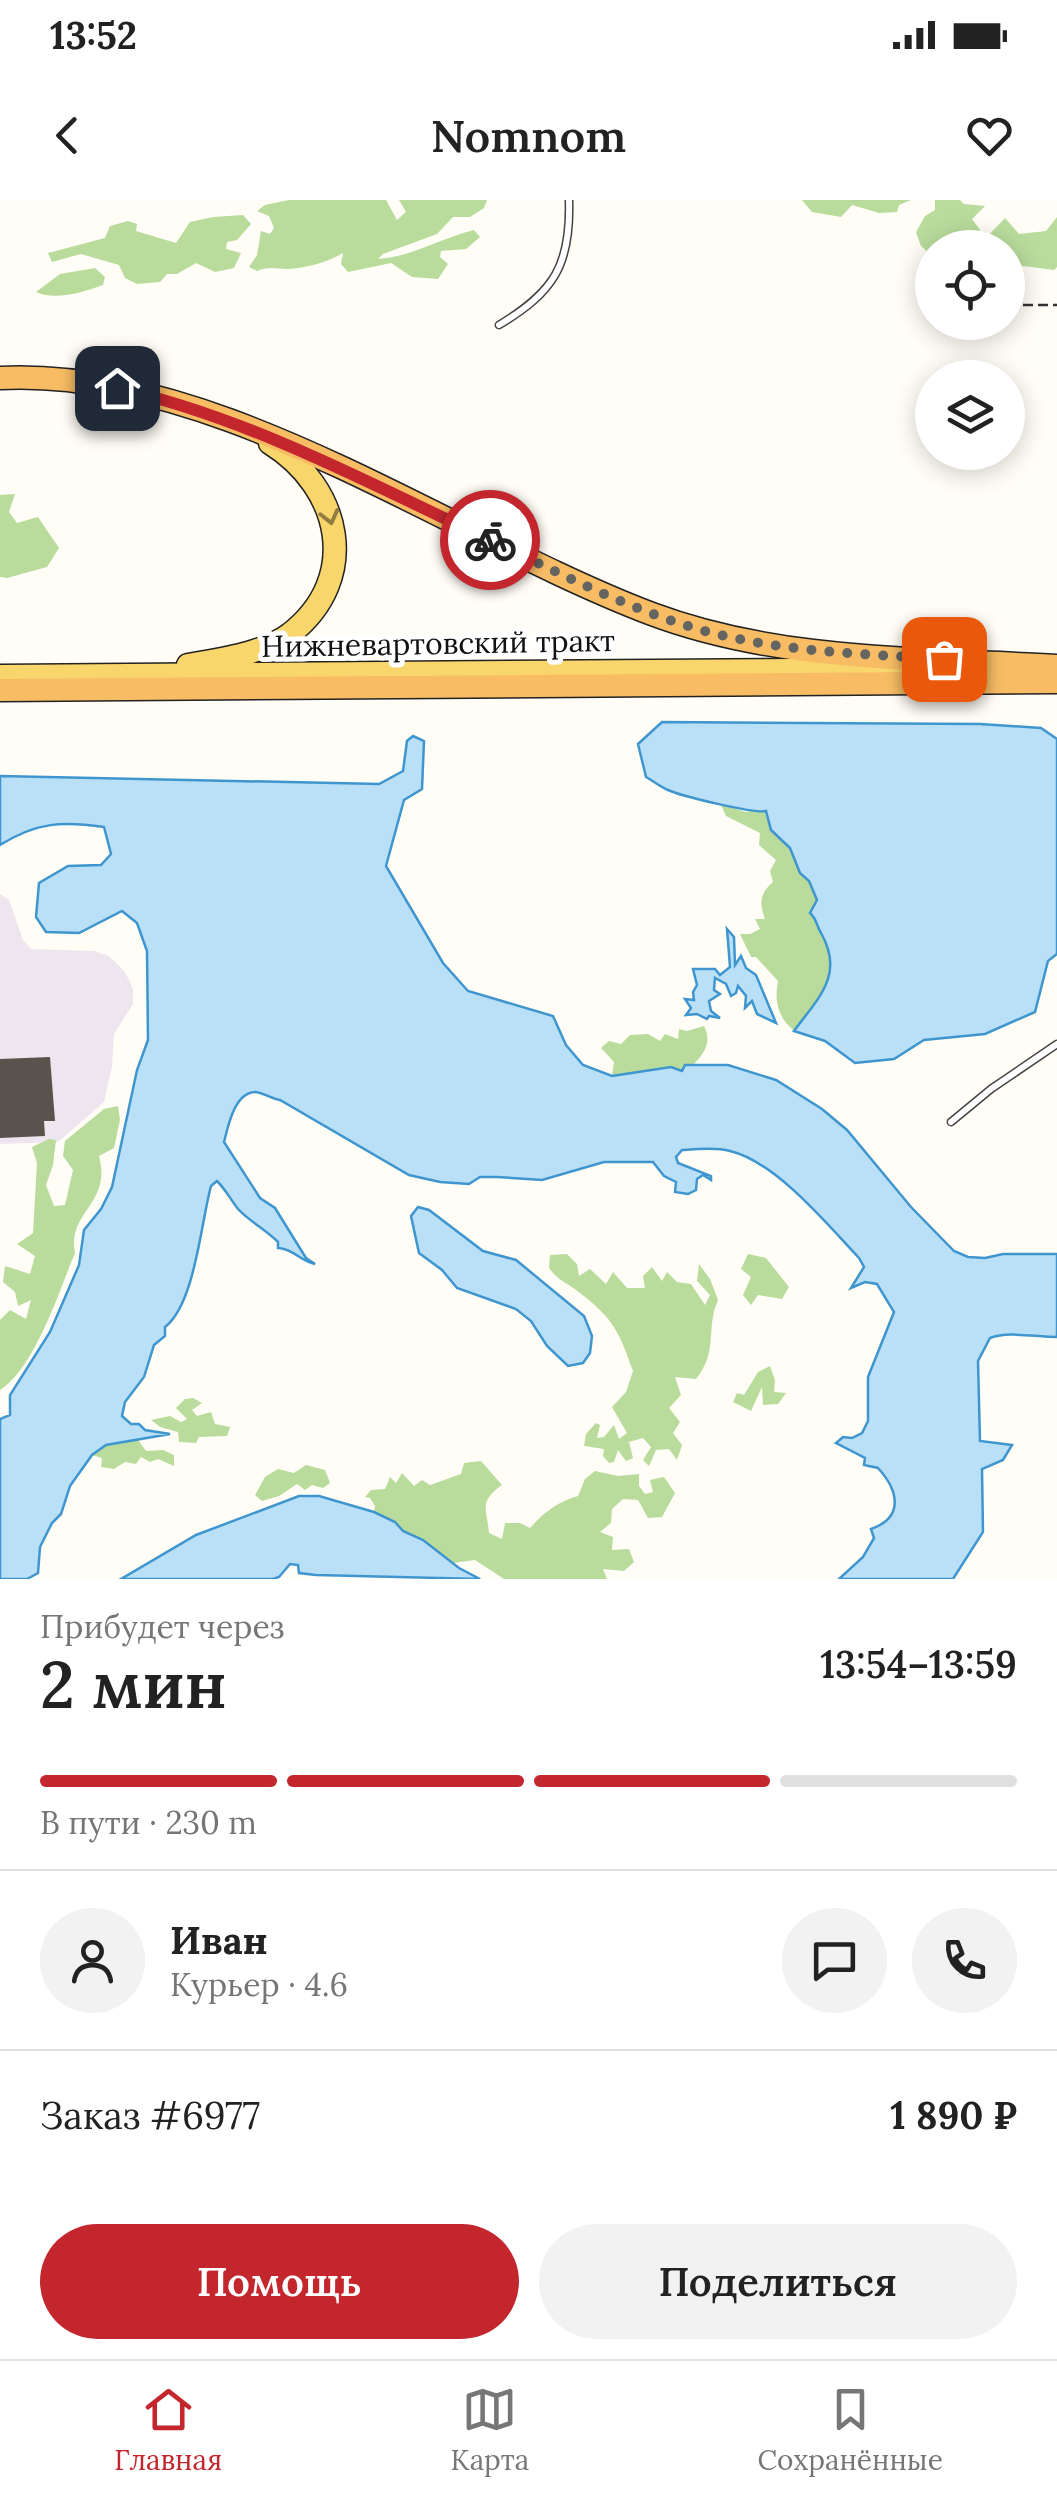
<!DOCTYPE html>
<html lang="ru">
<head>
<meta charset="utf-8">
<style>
	:root { --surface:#fff; --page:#f2f2f2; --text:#222; --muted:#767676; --line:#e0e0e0; --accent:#c4262e }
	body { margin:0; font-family:Lora,serif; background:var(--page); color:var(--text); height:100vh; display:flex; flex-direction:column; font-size:38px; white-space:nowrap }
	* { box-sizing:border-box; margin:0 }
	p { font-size:32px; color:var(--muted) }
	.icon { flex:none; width:55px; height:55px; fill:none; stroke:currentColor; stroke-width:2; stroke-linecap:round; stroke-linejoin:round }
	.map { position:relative; height:1379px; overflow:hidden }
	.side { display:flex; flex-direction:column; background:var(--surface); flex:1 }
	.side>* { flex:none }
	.tools { position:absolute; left:915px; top:30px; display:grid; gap:20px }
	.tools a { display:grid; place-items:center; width:110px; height:110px; border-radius:50%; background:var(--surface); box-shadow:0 5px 25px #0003; font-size:50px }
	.pin { position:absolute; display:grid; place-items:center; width:85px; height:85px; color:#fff; margin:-42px; border-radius:20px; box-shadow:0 5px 15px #0006 }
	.courier { position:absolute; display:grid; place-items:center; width:100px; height:100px; margin:-50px; border:8px solid #c4262e; border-radius:50%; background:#fff; color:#222; box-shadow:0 2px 12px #0007 }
	.overview em { font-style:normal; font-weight:600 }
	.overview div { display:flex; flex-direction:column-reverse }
	.overview { display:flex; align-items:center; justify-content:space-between; height:170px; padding:0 40px }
	h1 { font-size:65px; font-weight:600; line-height:75px }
	.bar { display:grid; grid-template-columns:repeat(4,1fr); gap:15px 10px; align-content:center; height:120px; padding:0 40px }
	.bar i { height:12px; border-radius:8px; background:var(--line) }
	.bar .selected { background:var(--accent) }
	.bar p { grid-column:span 4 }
	.line { display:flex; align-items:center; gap:25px; padding:0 40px; border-top:2px solid var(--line) }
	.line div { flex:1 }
	.round { display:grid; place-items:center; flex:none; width:105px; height:105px; border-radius:52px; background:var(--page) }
	.primary-button { display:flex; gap:20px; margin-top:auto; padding:20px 40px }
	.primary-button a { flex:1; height:115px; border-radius:60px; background:var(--accent); color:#fff; font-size:40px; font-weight:600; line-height:115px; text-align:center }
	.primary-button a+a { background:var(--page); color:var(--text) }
	.status { display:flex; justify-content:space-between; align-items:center; height:70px; padding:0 50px; background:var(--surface); direction:ltr }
	.status svg { height:28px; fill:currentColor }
	header { display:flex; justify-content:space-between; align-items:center; height:130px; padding:0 40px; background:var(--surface); font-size:45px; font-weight:600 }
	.tabs { display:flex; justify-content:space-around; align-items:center; height:140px; border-top:2px solid var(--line); background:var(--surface); font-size:28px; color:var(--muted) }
	.tabs a { display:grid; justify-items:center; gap:5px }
	.tabs .selected { color:var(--accent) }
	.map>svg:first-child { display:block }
	.industrial { fill:#eee6ef }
	.forest { fill:#b9dc9c }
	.water { fill:#b9e0f7; stroke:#3f96cf; stroke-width:2.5 }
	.building { fill:#5a524d }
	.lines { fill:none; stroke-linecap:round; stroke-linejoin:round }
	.service-casing { stroke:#444; stroke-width:9 }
	.primary-casing { stroke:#222; stroke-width:25 }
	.trunk-casing { stroke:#222; stroke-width:25 }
	.path { stroke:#333; stroke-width:2.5; stroke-dasharray:10 5; stroke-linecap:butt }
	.service { stroke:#fff; stroke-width:6 }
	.primary { stroke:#f9d66b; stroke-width:22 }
	.trunk { stroke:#f7bc64; stroke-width:22 }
	.oneway { stroke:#917d42 }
	.done { stroke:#646461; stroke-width:10; stroke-dasharray:0 18 }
	.route { stroke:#c4262e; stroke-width:12 }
	.labels { text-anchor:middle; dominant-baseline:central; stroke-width:10; stroke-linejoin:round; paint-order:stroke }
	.street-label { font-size:30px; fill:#111; stroke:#fff }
</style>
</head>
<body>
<div class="status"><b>13:52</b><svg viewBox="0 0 49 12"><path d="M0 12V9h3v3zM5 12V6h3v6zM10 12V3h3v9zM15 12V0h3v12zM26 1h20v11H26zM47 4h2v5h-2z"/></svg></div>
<header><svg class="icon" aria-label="back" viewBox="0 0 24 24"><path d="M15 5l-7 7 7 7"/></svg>Nomnom<svg class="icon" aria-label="heart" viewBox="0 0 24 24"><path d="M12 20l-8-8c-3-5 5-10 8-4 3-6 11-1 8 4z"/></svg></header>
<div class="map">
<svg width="1057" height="1379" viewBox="0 0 1057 1379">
	<rect width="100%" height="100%" fill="#fffdf5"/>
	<path class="industrial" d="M0,694L9,700L23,740L31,749L94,751L109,756L125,772L133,789V804L114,834L112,867L104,902L58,942L0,944Z"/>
	<g class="forest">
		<path d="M289,0H386L397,20L406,12L399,0H487L484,8L470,17H453L437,34L383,54L378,59C411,57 441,38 474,30L480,37L466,49L441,51L440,57L448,64L438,79L412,77L391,63L348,72L341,64L343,53C326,63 309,67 289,69C276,69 270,66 257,71L249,67L257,55L261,31L270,34L274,28L269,16L257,11L265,5Z"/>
		<path d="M794,0H911L899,5L897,12L879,13L852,5L841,17L812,12L802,0Z"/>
		<path d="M935,0H960L964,4L985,6L972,19L986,38L1005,18L1019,34L1046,31L1057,17V67L1054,70L1008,64V48H932V56L921,46L916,32L925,16L935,10Z"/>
		<path d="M243,15L251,24L237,40L227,42L226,49L241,53L234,68L215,72L196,63L177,74H167L160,82L137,84L125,78L119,65L81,54L52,62L48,53L105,38L110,26L128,21L137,24L136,31L176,43L190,22L213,17Z"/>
		<path d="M95,68L105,77L103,85C84,92 55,101 36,92L60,74Z"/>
		<path d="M15,294L9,312L17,323L38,317L59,348L47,367L7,378L0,377V295Z"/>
		<path d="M720,603L745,612L766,610L771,630L790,648L800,673L809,681L817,700L819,731L829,744L830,763L825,790L794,831C778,817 774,802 778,781L756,757H751L740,734H750L760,729L755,719H765C759,703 760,693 773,682L770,671L776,660L759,645L760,633L726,616Z"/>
		<path d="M704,826C712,842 705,853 693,865L685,866L682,871L671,867L612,876L614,862L601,848L609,841L621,844L630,835L648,834L660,841L665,834L678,839L679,829L687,831Z"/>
		<path d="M118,906L120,920L114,948L99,956C112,1005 67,1011 75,1053C59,1091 35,1168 0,1190V1120L10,1110L26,1119L31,1100L18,1106L15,1092L3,1082L5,1066L30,1074L35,1056L17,1044L33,1033L37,963L32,947L49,939L56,940L53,965L46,985L54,1006L65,1005L73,970L63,956L65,941L104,909Z"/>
		<path d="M567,1054L577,1064L579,1076L590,1069L606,1084L613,1072L627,1088H645L643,1076L652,1067L662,1081L667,1072L677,1082L691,1084L705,1105L710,1095L697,1081L699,1064L710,1079L718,1100C705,1130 719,1150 696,1179L675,1177L681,1195L669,1208L680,1222L673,1233L682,1245L677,1260L669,1249L656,1250L649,1266L643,1260L651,1247L643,1238L629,1242L633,1258L626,1261L618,1250L614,1262L609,1263L603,1256L604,1249L584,1246L586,1234L596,1223L600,1225L597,1238L604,1237L614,1225L619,1239L627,1233L612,1207L626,1192L633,1171C619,1132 614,1119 580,1093C568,1083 558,1081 549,1068L550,1055Z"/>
		<path d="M748,1054L766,1058L789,1087L782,1099L758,1095L751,1105L743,1095L751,1077L741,1069Z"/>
		<path d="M770,1166L775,1180L774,1192L786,1193L778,1204L763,1205L762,1187L751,1211L733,1202L737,1193L744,1195L758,1172Z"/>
		<path d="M193,1198L202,1203L192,1210L197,1216L211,1212L215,1224L230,1227L227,1236L199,1237L196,1243L179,1242L178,1232L160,1227L151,1220L170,1216L181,1222L187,1219L176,1208L185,1199Z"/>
		<path d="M138,1240L146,1251L163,1250L174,1255V1266L158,1259L150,1262L141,1257L136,1264L125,1262L114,1269L101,1267L102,1258L92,1255L106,1245Z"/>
		<path d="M481,1261L502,1285C478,1302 487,1309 489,1333L502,1339L505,1323H520L530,1328C544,1312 558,1302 578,1296L585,1279L595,1271L618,1276L639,1274V1286L645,1294L653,1292L650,1280L664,1277L675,1293L662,1317L648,1318L638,1300L623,1299L612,1309L611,1323L600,1332L613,1337L612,1350L629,1349L634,1362L624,1371L603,1369L607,1379H504L475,1360L453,1363C438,1348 418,1343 402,1330C393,1322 385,1317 374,1312L375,1306L370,1298L365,1297L371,1290L385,1289L390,1277L396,1283L402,1273L414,1286L422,1280L430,1285L461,1274L464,1263Z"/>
		<path d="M306,1265L325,1270L330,1283L323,1288L312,1285L305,1290L297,1284L279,1296L262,1301L255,1295L265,1277L278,1269L294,1273Z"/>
	</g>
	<g class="water">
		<path d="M662,522L980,524L1041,528L1057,539V754L1048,761L1035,812L985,834L924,840L894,859L855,863L825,841L794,831C818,798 845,775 821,733C816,725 817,719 810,713L817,700L809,681L800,673L790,648L771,630L766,611C755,614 681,596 668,590C661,587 653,581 646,577L638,544Z"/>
		<path d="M413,536L424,541L422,589L404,600L386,666L443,763L468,791L553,816L566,845L583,865L612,876L671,867L682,871L685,865H728L776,880L822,909L847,930L911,1007L954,1051L968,1057L985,1058L1003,1054H1057V1137C1035,1137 1009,1131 990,1138L978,1161L980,1241L1012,1245L1003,1260L982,1269L983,1332L953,1379H839L863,1357L874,1338L871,1329C905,1317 898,1290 878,1268L864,1265L865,1258L836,1243L843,1237L852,1238L862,1233L868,1221V1177L894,1112L877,1084L865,1082L851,1088L864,1067L859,1058C827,1024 776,962 730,951C716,947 697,949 682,950L676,957L678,963L711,976V980L703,975L697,979L696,990L688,994L675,992L676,982L664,976L653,962H604L542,980L497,977H480L469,984L440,982L409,975L280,900C272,899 262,892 255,892C234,893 228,927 224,942L260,998L275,1008L306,1058L315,1064C302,1062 292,1048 278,1048V1042C266,1030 249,1021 238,1009C231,1000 226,990 217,981L211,986C201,1022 195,1104 165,1127V1136L154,1145L144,1177L125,1202L122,1216L131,1224H139L145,1230L170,1234L106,1245L92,1255L70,1286L61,1314L52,1323L40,1347L38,1373L27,1379H0V1219L10,1215V1195L50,1132L79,1065L84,1030L101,1009L112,987L137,870L148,840L147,751L137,723L122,711L79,733L46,732L36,717L39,683L68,666L101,665L111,654L104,627C63,621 37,622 0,645V576L379,584L403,571L407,541Z"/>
		<path d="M727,729L734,737L735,765L741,756L746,768L756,775L776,823L757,814L752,801L745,808L746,796L738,786L736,793L731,796L726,784L715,778L714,790L720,794L709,801L711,811L720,818L709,816L707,819L697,814L686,815L691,808L685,799L694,800L693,792L697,785L693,769H715L720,775L730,767Z"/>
		<path d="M418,1007L429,1010L483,1051L516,1060L584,1116L592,1136L590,1153L583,1163L568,1166L547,1146L531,1121L516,1109L457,1088L442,1070L419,1053L411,1016Z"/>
		<path d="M299,1296H319L374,1312L395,1322L403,1331L423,1340L459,1368L480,1379L316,1375L299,1373L298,1365L290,1364L279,1377L273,1379H121L196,1335Z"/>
	</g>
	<path class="building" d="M50,857L55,921H44L45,936L0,938V859Z"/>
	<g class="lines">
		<g class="service-casing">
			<g id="service">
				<path d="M499,125C554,92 571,65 569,0"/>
				<path d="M951,922L991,889L1057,844"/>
			</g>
		</g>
		<g class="primary-casing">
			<g id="primary">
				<path d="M188,465C220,459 263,454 290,434C362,378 341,287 270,243"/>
				<path d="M0,476L916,469"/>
			</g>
		</g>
		<g class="trunk-casing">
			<g id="trunk">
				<path d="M0,178C219,167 451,338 652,414C780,462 922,458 1057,466"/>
				<path d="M0,490L1057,482"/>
			</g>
		</g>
		<path class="path" d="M1008,105H1057"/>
		<use href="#service" class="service"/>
		<use href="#primary" class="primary"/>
		<use href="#trunk" class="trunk"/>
	</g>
	<defs><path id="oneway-chevron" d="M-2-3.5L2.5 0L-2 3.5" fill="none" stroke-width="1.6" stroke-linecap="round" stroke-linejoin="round" transform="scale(2.5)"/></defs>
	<use class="oneway" href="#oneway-chevron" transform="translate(330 317) rotate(76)"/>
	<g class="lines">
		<path class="done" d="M490,340C559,373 628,409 701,430C780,452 862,454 944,459"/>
		<path class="route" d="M117,188C249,218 369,283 490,340"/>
	</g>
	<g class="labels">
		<g class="street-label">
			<text transform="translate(438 443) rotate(-1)">Нижневартовский тракт</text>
		</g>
	</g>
</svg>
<div class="tools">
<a><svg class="icon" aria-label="locate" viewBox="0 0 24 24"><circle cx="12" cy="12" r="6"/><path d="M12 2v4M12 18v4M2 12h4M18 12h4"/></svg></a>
<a><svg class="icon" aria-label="layers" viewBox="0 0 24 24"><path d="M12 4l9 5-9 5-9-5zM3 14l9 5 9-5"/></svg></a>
</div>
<div class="pin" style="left:944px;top:459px;background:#ea580c"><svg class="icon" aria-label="bag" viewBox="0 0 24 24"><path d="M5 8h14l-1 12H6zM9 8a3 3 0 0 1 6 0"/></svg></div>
<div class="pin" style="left:117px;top:188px;background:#1f2937"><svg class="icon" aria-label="home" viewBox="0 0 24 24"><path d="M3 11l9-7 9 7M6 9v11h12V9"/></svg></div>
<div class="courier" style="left:490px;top:340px"><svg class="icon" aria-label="bike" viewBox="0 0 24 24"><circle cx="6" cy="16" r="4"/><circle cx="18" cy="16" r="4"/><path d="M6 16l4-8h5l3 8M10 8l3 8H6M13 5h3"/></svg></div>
</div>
<section class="side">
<div class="overview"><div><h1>2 мин</h1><p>Прибудет через</p></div><em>13:54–13:59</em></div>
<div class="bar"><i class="selected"></i><i class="selected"></i><i class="selected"></i><i></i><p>В пути · 230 m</p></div>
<div class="line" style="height:180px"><a class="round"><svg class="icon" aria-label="person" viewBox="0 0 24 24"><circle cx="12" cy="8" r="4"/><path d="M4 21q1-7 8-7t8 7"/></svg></a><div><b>Иван</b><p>Курьер · 4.6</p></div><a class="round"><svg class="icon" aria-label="chat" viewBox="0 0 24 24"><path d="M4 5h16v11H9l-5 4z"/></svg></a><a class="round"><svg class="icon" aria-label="phone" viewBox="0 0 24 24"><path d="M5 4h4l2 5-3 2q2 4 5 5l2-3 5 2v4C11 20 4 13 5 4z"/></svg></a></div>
<div class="line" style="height:130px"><div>Заказ #6977</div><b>1 890 ₽</b></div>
<div class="primary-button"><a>Помощь</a><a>Поделиться</a></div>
</section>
<nav class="tabs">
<a class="selected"><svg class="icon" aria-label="home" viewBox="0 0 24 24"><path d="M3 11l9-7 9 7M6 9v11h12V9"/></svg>Главная</a>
<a><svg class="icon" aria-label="map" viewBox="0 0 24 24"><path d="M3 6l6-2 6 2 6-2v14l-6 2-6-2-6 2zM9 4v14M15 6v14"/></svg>Карта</a>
<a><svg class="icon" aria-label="saved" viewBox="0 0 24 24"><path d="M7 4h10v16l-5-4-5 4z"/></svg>Сохранённые</a>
</nav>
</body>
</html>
